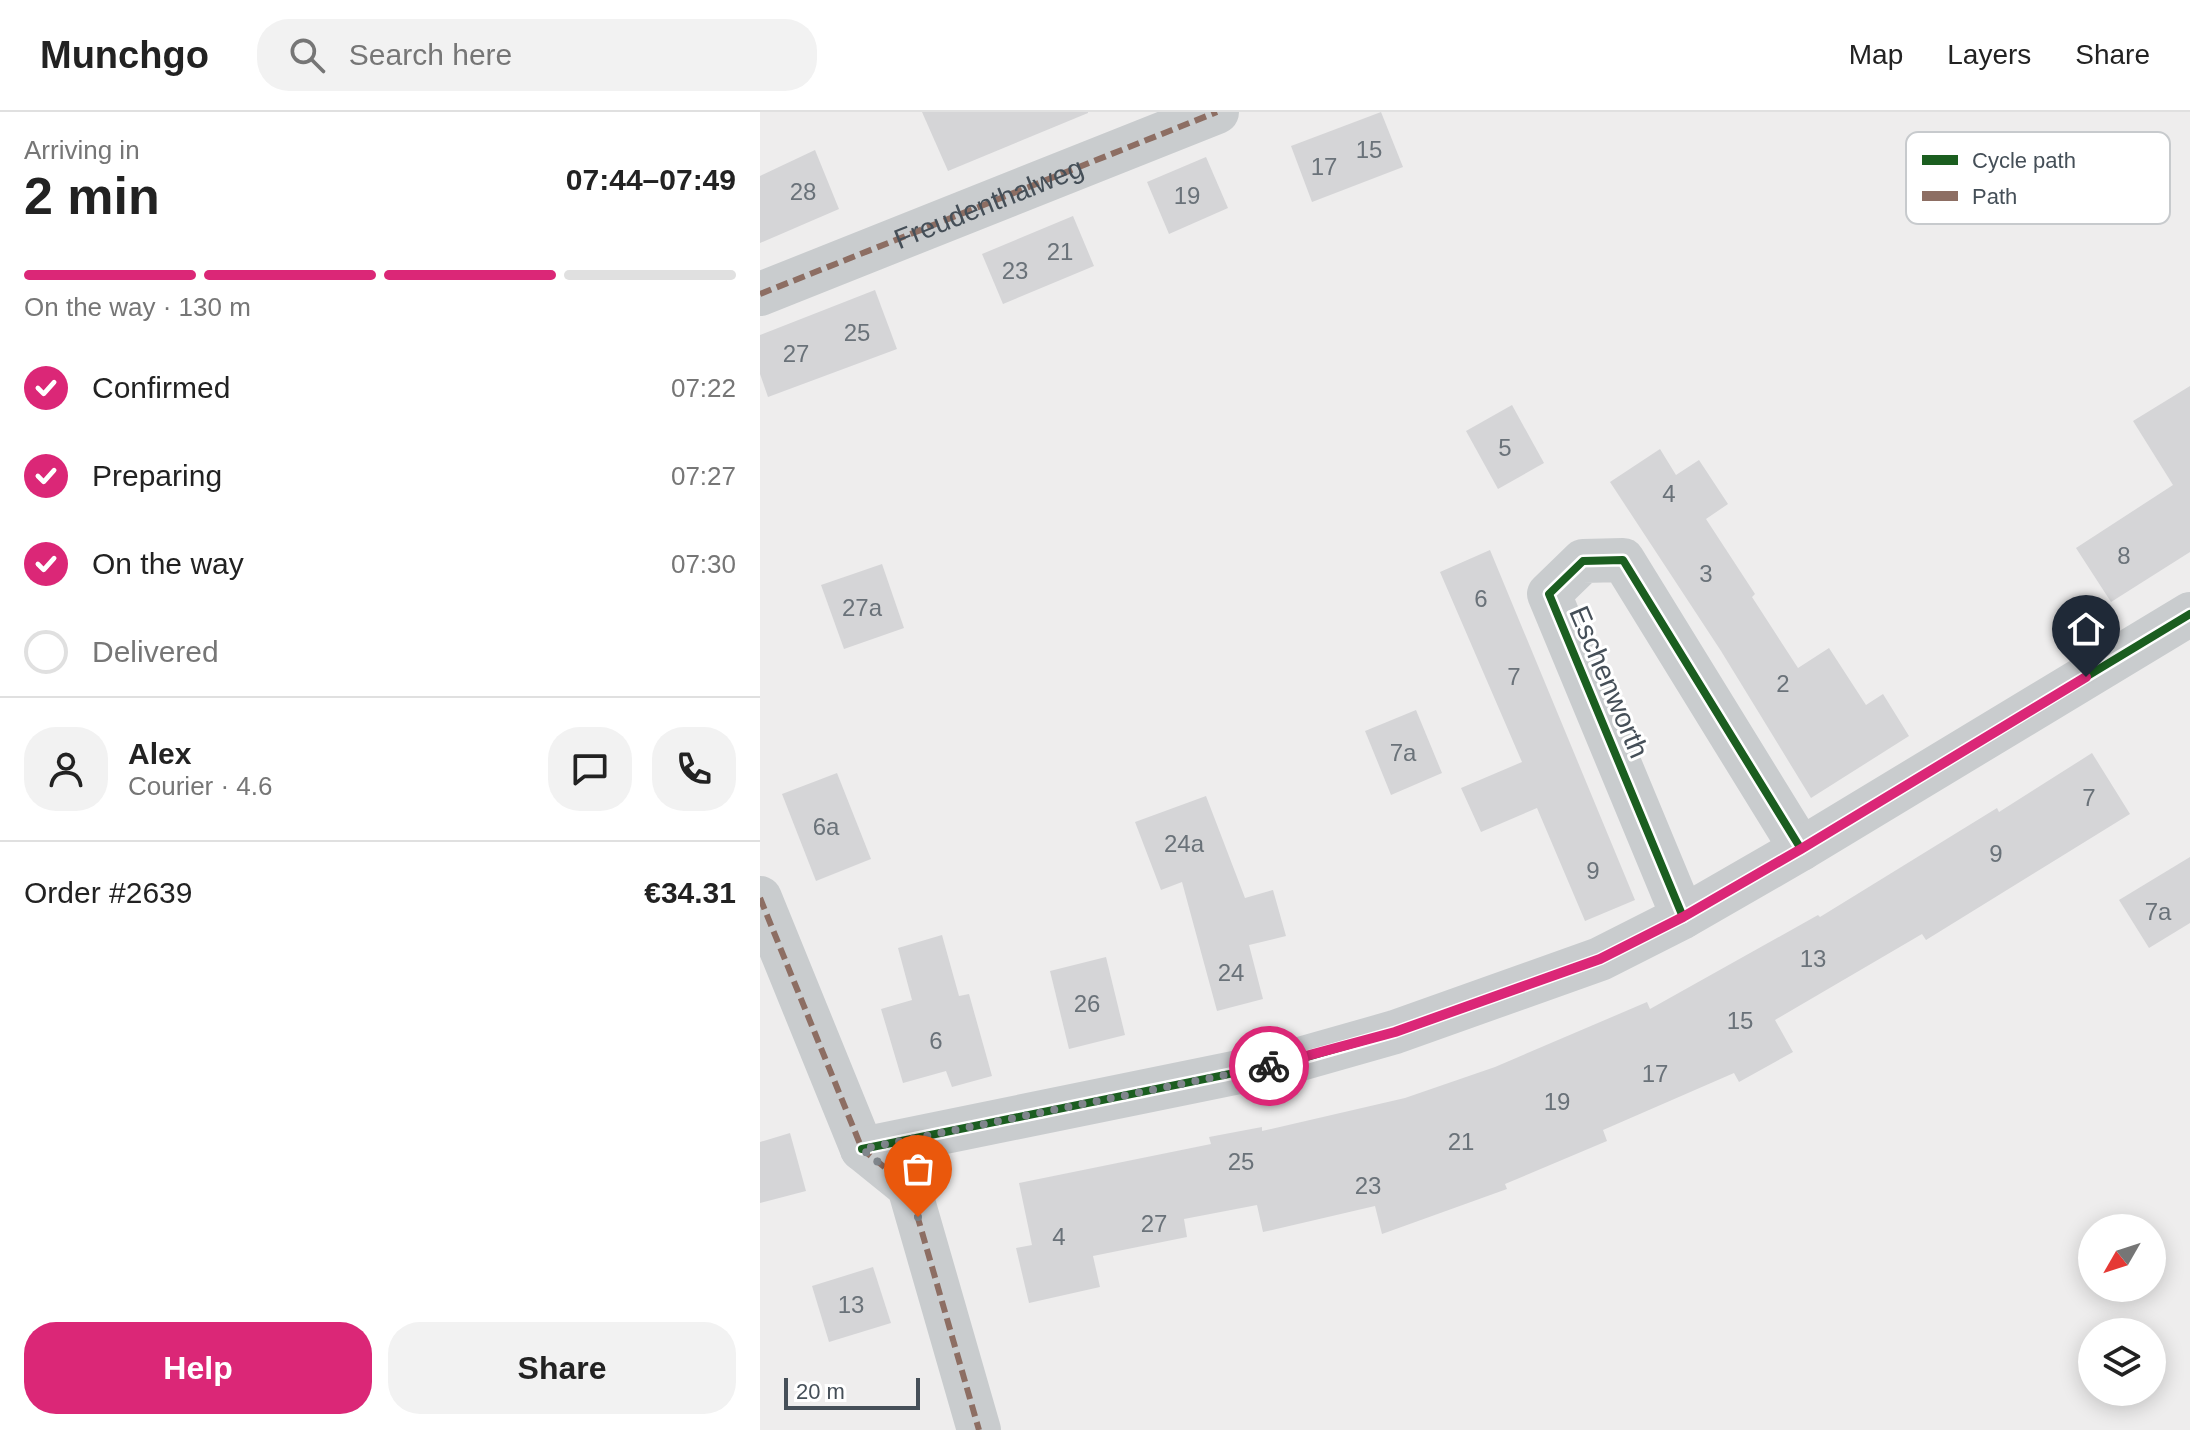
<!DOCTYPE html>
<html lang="en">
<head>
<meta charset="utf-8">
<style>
	:root { --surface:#fff; --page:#f2f2f2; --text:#222; --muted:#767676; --line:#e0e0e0; --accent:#db2777 }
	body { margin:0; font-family:Arial,sans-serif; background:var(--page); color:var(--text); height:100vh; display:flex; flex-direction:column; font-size:30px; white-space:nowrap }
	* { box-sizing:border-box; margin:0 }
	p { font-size:26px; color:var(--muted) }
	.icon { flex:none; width:44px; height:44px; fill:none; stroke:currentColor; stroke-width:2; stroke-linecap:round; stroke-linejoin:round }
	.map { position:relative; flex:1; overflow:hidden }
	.details { display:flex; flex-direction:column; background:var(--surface); width:760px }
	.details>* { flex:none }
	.needle { width:52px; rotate:231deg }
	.buttons { position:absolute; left:1318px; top:1102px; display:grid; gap:16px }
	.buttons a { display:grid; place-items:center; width:88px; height:88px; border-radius:50%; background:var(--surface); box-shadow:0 4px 20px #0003; font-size:40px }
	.scale { position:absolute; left:24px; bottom:20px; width:136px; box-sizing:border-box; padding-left:8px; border:4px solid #454f58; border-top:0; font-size:22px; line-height:28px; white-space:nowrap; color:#454f58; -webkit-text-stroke:6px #fff; paint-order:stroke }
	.pin { position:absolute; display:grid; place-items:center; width:68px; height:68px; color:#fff; margin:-82px -34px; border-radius:50% 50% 50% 0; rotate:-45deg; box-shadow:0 0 8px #0007 }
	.pin .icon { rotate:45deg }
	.courier { position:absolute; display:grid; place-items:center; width:80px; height:80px; margin:-40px; border:6px solid #db2777; border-radius:50%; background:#fff; color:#222; box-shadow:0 2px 10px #0007 }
	.overview em { font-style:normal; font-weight:600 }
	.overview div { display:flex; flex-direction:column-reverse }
	.overview { display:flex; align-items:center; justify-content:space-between; height:136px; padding:0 24px }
	h1 { font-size:52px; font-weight:600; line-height:60px }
	.bar { display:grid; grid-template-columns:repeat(4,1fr); gap:12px 8px; align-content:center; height:96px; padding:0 24px }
	.bar i { height:10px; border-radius:6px; background:var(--line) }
	.bar .selected { background:var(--accent) }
	.bar p { grid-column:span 4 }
	.line { display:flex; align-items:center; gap:20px; padding:0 24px; border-top:2px solid var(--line) }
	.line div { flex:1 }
	.round { display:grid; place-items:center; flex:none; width:84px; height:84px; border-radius:32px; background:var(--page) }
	ol { padding:0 24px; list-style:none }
	li { display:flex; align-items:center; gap:24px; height:88px }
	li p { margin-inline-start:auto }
	li .icon { padding:8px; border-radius:50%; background:var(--accent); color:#fff; stroke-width:4 }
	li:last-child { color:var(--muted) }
	li i { width:44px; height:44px; border:4px solid var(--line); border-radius:50% }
	.action { display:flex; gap:16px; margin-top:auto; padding:16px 24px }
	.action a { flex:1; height:92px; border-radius:32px; background:var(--accent); color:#fff; font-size:32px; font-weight:600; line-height:92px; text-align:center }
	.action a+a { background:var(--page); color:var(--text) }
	header { display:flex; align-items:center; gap:48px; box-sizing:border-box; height:112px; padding:0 40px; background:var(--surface); border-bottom:2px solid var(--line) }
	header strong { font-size:38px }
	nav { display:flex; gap:44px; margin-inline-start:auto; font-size:28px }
	.search { width:560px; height:72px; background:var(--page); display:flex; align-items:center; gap:20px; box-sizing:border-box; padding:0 28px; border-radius:32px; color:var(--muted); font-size:30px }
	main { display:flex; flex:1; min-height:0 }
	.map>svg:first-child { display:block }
	.building { fill:#d5d5d7 }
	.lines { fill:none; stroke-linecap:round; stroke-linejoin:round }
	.street { stroke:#c9ccce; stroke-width:44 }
	.quiet { stroke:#8d6e63; stroke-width:6; stroke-dasharray:12 6; stroke-linecap:butt }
	.cycleway-casing { stroke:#fff; stroke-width:13 }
	.cycleway { stroke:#1b5e20; stroke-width:8 }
	.done { stroke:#80868c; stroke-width:8; stroke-dasharray:0 14.4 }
	.route { stroke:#db2777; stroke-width:10 }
	.labels { text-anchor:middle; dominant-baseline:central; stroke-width:6; stroke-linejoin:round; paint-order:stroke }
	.number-label { font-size:24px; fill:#6a7279 }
	.street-label { font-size:28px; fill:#454f58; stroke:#fff }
	.key { fill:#fff; stroke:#c7cacd; stroke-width:2 }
	.key-label { font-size:22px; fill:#454f58 }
</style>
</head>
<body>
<header>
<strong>Munchgo</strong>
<div class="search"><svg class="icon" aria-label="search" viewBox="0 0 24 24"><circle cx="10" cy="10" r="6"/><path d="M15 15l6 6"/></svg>Search here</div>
<nav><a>Map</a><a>Layers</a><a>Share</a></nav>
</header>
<main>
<section class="details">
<div class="overview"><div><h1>2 min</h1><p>Arriving in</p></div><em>07:44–07:49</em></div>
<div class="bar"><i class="selected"></i><i class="selected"></i><i class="selected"></i><i></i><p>On the way · 130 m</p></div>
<ol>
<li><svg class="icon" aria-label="check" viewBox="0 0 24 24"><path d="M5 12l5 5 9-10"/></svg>Confirmed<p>07:22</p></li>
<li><svg class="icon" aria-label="check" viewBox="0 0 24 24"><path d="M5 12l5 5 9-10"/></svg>Preparing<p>07:27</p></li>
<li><svg class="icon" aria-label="check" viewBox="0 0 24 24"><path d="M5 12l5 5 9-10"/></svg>On the way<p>07:30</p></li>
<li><i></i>Delivered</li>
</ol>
<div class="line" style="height:144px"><a class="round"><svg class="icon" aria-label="person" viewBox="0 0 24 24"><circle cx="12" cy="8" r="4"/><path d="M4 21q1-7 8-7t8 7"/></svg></a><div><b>Alex</b><p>Courier · 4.6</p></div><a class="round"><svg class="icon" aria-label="chat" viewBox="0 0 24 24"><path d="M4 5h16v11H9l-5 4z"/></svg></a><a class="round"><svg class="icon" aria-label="phone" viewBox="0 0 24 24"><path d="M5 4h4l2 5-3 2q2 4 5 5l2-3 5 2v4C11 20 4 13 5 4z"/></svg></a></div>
<div class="line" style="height:104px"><div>Order #2639</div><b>€34.31</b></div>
<div class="action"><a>Help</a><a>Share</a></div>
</section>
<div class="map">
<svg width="1430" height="1318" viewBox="0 0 1430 1318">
	<rect width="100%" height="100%" fill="#eeeded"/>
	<g class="building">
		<path d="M162,0H328V1L188,59Z"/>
		<path d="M621,0L643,55L552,90L531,34Z"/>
		<path d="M55,38L79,97L0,131V64Z"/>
		<path d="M446,45L468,96L409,122L387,70Z"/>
		<path d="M313,104L334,154L243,192L222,142Z"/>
		<path d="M115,178L137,237L8,285L0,262V223Z"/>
		<path d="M1430,274V440L1351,490L1316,436L1413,373L1373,309Z"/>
		<path d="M752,293L784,351L738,377L706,319Z"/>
		<path d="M900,337L916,363L939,348L968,392L946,407L995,482L992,485L1038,556L1069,536L1106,593L1123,582L1149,624L1051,686L961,539L850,370Z"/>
		<path d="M730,438L875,788L825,809L777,696L721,720L701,676L762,650L680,460Z"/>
		<path d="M122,452L144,516L84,537L61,473Z"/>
		<path d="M656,598L682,661L631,683L605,619Z"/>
		<path d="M1332,641L1370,702L1166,828L1162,822L1015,908L1033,940L979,970L974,961L843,1018L847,1029L745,1072L747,1077L622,1122L615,1094L503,1120L497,1093L424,1107L427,1125L333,1144L340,1175L269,1191L256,1136L272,1133L259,1071L451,1032L449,1025L502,1015V1019L645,986L735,955L887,890L890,897L1058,803L1060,805L1237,696L1239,700Z"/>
		<path d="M77,661L111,747L56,769L22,682Z"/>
		<path d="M446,684L485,786L513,778L526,824L489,833L503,887L457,899L422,770L401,778L375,710Z"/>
		<path d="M1430,745V811L1389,836L1359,788Z"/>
		<path d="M182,823L199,884L209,882L232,964L192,975L186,959L143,971L121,897L152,888L138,836Z"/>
		<path d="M346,845L365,923L309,937L290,859Z"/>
		<path d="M30,1021L46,1079L0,1091V1030Z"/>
		<path d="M113,1155L131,1211L69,1230L52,1174Z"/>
	</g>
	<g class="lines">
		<g class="street">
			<path id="s1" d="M0,182L457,0"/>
			<path d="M0,786L102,1037L149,1075L219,1318"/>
			<path d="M923,805L789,482L823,449L863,448L1041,737"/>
			<path d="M102,1037L533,949L635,920L840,847L923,805L1041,737L1430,502"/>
		</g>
		<g class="quiet">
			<path d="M0,182L457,0"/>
			<path d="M0,786L102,1037L149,1075L219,1318"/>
		</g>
		<g class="cycleway-casing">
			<g id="cycleway">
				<path d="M923,805L789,482L823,449L863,448L1041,737"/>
				<path d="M102,1037L533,949L635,920L840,847L923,805L1041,737L1430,502"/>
			</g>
		</g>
		<use href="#cycleway" class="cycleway"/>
	</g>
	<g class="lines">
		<path class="done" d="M158,1105L149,1075L102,1037L509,954"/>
		<path class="route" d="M509,954L635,920L840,847L923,805L1041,737L1326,565"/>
	</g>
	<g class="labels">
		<g class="number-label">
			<text x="609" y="37">15</text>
			<text x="564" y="54">17</text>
			<text x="43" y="79">28</text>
			<text x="427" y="83">19</text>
			<text x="300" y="139">21</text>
			<text x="255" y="158">23</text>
			<text x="97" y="220">25</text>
			<text x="36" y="241">27</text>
			<text x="745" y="335">5</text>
			<text x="909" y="381">4</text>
			<text x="1364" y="443">8</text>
			<text x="946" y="461">3</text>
			<text x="721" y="486">6</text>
			<text x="102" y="495">27a</text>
			<text x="754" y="564">7</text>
			<text x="1023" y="571">2</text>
			<text x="643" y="640">7a</text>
			<text x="1329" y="685">7</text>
			<text x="66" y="714">6a</text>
			<text x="424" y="731">24a</text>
			<text x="1236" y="741">9</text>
			<text x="833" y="758">9</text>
			<text x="1398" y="799">7a</text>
			<text x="1053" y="846">13</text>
			<text x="471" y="860">24</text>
			<text x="327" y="891">26</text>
			<text x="980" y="908">15</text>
			<text x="176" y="928">6</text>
			<text x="895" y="961">17</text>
			<text x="797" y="989">19</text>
			<text x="701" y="1029">21</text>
			<text x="481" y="1049">25</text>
			<text x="608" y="1073">23</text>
			<text x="394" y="1111">27</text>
			<text x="299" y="1124">4</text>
			<text x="91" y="1192">13</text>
		</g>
		<g class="street-label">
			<text stroke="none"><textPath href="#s1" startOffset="246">Freudenthalweg</textPath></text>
			<text transform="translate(849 570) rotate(67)">Eschenworth</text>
		</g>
	</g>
	<rect x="1146" y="20" width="264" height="92" rx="12" class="key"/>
	<rect x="1162" y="43" width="36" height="10" fill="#1b5e20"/>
	<rect x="1162" y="79" width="36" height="10" fill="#8d6e63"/>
	<g class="key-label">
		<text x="1212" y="56">Cycle path</text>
		<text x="1212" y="92">Path</text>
	</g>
</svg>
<div class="buttons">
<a><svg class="needle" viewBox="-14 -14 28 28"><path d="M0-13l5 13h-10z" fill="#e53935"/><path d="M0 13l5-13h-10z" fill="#767676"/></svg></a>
<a><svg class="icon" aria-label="layers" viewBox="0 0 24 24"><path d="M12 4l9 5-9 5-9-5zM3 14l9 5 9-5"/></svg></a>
</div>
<div class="scale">20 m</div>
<div class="pin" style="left:158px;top:1105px;background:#ea580c"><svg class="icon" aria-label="bag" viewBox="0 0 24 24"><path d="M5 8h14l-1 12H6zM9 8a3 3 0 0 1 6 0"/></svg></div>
<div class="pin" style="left:1326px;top:565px;background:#1f2937"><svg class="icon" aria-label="home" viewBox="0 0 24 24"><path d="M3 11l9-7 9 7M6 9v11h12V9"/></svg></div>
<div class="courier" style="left:509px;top:954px"><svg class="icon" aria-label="bike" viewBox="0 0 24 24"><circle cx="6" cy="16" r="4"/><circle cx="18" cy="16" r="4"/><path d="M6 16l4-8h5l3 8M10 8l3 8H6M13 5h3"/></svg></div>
</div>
</main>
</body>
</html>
